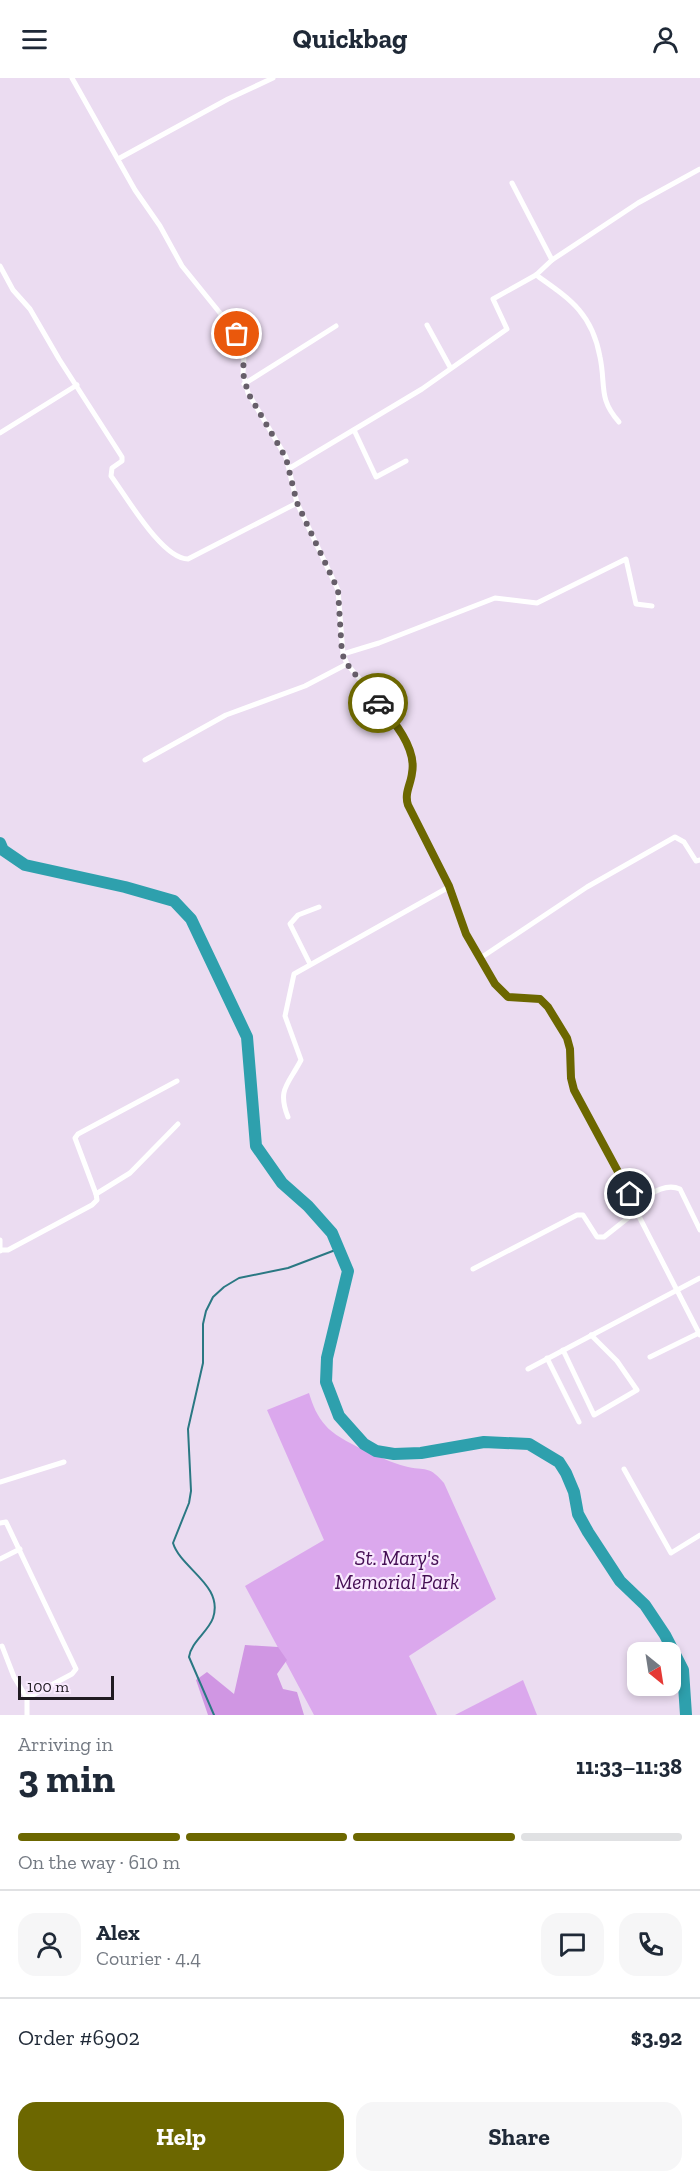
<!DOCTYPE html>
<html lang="en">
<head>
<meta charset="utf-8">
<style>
	:root { --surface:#fff; --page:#f6f6f7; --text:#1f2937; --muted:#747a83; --line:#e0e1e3; --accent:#6c6700 }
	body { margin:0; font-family:"Zilla Slab",serif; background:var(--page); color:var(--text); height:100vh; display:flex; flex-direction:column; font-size:22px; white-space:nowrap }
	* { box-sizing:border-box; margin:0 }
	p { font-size:20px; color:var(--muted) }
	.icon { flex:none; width:33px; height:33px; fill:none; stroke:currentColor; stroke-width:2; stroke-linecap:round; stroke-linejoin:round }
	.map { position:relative; height:1637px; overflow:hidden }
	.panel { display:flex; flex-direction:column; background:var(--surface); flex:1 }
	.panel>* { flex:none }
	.needle { width:39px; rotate:150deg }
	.tools { position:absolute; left:627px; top:1564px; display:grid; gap:12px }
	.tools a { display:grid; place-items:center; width:54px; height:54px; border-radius:12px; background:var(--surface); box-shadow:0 3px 9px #0003; font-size:30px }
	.scale { position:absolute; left:18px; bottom:15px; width:96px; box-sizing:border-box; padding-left:6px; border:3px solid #201b22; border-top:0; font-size:16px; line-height:21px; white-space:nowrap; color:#201b22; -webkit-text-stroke:4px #f9e9fe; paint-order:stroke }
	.pin { position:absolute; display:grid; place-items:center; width:51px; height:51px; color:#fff; margin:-26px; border:3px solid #fff; border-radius:50%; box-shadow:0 2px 6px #0007 }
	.courier { position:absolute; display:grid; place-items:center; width:60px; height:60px; margin:-30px; border:4px solid #6c6700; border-radius:50%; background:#fff; color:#222; box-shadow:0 2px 8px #0007 }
	.summary em { font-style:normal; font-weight:700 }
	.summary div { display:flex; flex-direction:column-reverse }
	.summary { display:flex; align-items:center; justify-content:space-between; height:102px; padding:0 18px }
	h1 { font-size:39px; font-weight:700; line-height:45px }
	.bar { display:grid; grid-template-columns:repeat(4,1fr); gap:9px 6px; align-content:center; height:72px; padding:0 18px }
	.bar i { height:8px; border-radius:4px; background:var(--line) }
	.bar .active { background:var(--accent) }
	.bar p { grid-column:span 4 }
	.line { display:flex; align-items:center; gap:15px; padding:0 18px; border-top:2px solid var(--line) }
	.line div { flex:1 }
	.round { display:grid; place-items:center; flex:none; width:63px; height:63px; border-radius:18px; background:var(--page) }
	.primary-button { display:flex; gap:12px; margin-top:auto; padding:12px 18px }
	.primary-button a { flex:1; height:69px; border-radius:18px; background:var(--accent); color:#fff; font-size:24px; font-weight:700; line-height:69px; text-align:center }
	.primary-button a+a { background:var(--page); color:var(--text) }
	header { display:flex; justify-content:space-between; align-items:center; height:78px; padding:0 18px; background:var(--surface); font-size:27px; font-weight:700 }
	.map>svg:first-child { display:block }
	.green { fill:#dba8ed }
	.forest { fill:#d096e3 }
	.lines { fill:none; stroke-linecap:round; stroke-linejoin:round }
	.stream { stroke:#2a7883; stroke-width:2 }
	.river { stroke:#2ea0ad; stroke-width:12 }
	.minor { stroke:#fff; stroke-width:5 }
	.done { stroke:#675f6a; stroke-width:6; stroke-dasharray:0 10.8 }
	.route { stroke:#6c6700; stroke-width:8 }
	.labels { text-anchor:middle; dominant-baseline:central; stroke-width:4.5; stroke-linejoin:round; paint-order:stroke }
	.park-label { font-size:21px; font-style:italic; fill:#440e53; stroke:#f9e9fe }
</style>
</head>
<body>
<header><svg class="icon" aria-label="menu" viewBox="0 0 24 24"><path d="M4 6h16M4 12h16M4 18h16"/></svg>Quickbag<svg class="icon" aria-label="person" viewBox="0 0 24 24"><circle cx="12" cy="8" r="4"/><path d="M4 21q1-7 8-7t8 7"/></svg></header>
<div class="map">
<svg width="700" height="1637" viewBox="0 0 700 1637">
	<rect width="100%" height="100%" fill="#ebdcf1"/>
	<g class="green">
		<path d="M309,1315C313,1328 317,1338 326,1348C337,1362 390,1385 408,1389C429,1393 429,1388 444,1405L496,1521L409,1578L437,1637H314L245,1508L324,1462L267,1332Z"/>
		<path d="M523,1602L537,1637H455Z"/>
	</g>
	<path class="forest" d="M245,1567L278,1569L287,1582L277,1596L283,1611L297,1614L304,1637H208L196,1602L207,1594L234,1616Z"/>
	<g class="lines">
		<path class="stream" d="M214,1637L189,1579C191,1564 208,1554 213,1540C224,1507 181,1491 173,1465L189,1425L191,1413L188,1351L203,1285V1246L206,1233L213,1219L224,1209L239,1200L288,1190L338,1171"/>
		<path class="river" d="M0,765L3,772L25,787L125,809L174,823L191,841L247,959L256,1068L282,1105L308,1128L332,1155L348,1193L327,1280L326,1304L339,1338L364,1366L376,1373L394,1376L421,1375L484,1364L529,1366L559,1384L566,1395L574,1414L578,1436L588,1454L620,1503L645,1527L665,1557L683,1592L686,1637"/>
		<g class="minor">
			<path d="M72,0L135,112L160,148L182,188L237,256L244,277L243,295L248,315L286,379L297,425L338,512L343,576L347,586C368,612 409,652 413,686C414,701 403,713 408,727L449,809L466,856L495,906L508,919L540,921L547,929L567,960L574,1012L700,1257"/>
			<path d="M118,81L228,21L273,0"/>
			<path d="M512,105L552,182"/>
			<path d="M0,188L13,212L30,231L59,281L122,379V383L112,390L111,398C126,418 162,481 188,481L297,425"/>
			<path d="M536,197C570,221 592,235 600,279C606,307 598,321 619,344"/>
			<path d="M427,247L450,289"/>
			<path d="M244,306L336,248"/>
			<path d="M354,352L376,399L406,383"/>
			<path d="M0,355L77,307"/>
			<path d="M290,390L422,311L507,251L493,221L536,197L552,182L638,125L700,91"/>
			<path d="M343,576L379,565L495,520L537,525L626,481L636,526L652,528"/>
			<path d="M145,682L226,637L305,608L347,586"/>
			<path d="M479,881L587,809L675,759L684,764L696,783L700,782"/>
			<path d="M310,886L290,846L298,837L319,829"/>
			<path d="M288,1039C277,1011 288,1007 301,982L285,938L294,896L449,809"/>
			<path d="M96,1116L130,1095L178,1046"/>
			<path d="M634,1126C648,1118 664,1104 680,1111L700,1152"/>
			<path d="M0,1162V1173"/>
			<path d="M1,1172H8L92,1127L97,1122L96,1116L75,1060L78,1056L177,1003"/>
			<path d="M473,1191L577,1137H583L597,1159H604L638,1132"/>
			<path d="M563,1272L594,1337L637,1312L617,1283L591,1257"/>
			<path d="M650,1279L699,1255"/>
			<path d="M547,1280L579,1344"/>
			<path d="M528,1291L700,1200"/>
			<path d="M624,1391L671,1475L700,1457"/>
			<path d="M0,1404L64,1384"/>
			<path d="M0,1445L6,1444L76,1591L72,1596L27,1620V1637"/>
			<path d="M0,1481L20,1471"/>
			<path d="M2,1568L14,1599L27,1620"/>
		</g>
	</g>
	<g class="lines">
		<path class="done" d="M237,256L244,277L243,295L248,315L286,380L297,425L338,512L342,576L347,586L378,625"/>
		<path class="route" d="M378,625C393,642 417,670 412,695C411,706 404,715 408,727L449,808L466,856L495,906L508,919L540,921L548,929L567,960L570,971L571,1000L574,1012L630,1116"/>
	</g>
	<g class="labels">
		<g class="park-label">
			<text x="397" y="1479">St. Mary's<tspan x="397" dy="24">Memorial Park</tspan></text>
		</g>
	</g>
</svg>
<div class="tools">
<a><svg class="needle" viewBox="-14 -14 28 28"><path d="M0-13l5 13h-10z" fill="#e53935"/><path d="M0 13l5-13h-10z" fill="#747a83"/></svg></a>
</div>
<div class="scale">100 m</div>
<div class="pin" style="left:237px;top:256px;background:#ea580c"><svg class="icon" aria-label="bag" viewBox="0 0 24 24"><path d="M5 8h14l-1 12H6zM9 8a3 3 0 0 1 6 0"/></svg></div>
<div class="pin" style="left:630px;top:1116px;background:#1f2937"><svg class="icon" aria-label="home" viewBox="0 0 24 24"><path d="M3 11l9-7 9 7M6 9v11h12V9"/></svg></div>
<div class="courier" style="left:378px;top:625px"><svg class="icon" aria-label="car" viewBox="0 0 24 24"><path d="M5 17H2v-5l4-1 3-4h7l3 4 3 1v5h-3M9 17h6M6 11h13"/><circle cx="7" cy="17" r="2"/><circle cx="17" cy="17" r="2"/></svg></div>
</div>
<section class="panel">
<div class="summary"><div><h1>3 min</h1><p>Arriving in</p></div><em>11:33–11:38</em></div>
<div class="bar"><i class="active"></i><i class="active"></i><i class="active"></i><i></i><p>On the way · 610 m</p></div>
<div class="line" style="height:108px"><a class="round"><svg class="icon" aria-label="person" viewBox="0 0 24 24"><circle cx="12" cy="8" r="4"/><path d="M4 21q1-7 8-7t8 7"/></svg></a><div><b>Alex</b><p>Courier · 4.4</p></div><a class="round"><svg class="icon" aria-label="chat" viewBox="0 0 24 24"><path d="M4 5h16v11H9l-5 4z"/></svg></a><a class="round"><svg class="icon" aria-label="phone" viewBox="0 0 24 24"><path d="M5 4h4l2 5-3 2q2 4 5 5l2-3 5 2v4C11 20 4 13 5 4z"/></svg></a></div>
<div class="line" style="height:78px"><div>Order #6902</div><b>$3.92</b></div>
<div class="primary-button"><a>Help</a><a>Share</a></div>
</section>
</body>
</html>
